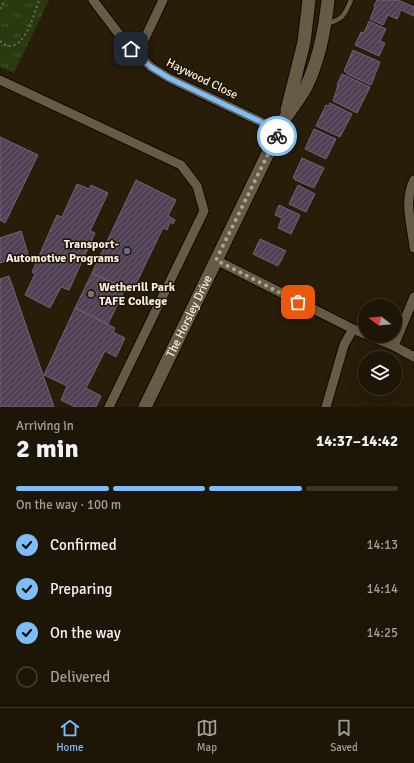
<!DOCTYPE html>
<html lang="en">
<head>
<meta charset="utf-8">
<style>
	:root { --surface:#1d1606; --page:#2a2314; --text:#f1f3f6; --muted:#a09f9b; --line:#3b3528; --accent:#7dbef9 }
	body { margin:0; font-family:Signika,sans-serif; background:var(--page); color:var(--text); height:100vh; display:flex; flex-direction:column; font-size:15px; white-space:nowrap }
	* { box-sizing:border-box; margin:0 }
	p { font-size:13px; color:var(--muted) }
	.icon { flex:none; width:22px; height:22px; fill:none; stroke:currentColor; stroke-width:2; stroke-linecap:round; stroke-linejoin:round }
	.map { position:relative; height:407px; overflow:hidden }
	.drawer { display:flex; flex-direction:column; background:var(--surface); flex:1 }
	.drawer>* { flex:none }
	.needle { width:26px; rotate:286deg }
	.controls { position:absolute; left:358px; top:299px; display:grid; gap:8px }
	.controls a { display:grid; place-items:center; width:44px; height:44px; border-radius:50%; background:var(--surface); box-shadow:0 4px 16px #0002,0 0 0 1px var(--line); font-size:20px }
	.pin { position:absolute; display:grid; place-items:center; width:34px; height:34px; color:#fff; margin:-17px; border-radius:8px; box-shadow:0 2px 6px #0006 }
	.courier { position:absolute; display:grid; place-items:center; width:40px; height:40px; margin:-20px; border:3px solid #7dbef9; border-radius:50%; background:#fff; color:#222; box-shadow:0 1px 5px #0007 }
	.head em { font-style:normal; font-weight:700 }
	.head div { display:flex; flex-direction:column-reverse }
	.head { display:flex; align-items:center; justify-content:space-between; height:68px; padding:0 16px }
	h1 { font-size:26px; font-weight:700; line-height:30px }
	.bar { display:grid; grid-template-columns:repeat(4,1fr); gap:6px 4px; align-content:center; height:48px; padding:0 16px }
	.bar i { height:5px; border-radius:3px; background:var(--line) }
	.bar .active { background:var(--accent) }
	.bar p { grid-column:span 4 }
	ol { padding:0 16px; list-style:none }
	li { display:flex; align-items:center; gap:12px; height:44px }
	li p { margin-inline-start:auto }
	li .icon { padding:4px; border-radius:50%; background:var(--accent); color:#111; stroke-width:4 }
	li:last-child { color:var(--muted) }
	li i { width:22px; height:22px; border:2px solid var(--line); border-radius:50% }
	.tab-bar { display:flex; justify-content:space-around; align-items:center; height:56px; border-top:1px solid var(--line); background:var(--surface); font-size:11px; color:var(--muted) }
	.tab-bar a { display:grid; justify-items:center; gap:2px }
	.tab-bar .active { color:var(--accent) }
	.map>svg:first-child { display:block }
	.grass { fill:url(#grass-tufts) }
	.building { fill:url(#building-hatch); stroke:#736277 }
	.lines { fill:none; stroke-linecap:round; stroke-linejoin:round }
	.service-casing { stroke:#100700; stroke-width:6 }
	.minor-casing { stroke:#100700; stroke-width:11 }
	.secondary-casing { stroke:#100700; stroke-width:15 }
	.path { stroke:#736b59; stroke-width:2; stroke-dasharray:2 3; stroke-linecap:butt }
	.service { stroke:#665b44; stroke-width:4.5 }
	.minor { stroke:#665b44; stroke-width:9 }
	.secondary { stroke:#665b44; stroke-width:13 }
	.done { stroke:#aca494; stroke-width:4; stroke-dasharray:0 7.2 }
	.route { stroke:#7dbef9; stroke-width:5 }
	.service-dot { fill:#5c6f8a; stroke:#1d1401; stroke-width:1.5 }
	.education-dot { fill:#8d6e63; stroke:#1d1401; stroke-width:1.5 }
	.labels { text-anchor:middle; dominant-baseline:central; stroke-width:3; stroke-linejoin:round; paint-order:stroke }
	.street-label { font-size:12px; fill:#f3ecdf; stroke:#1d1401 }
	.poi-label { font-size:12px; font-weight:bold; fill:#f3ecdf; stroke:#1d1401; text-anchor:end }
</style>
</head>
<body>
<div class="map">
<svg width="414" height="407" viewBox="0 0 414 407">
	<defs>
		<pattern id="grass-tufts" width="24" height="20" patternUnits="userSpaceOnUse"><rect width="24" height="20" fill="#293910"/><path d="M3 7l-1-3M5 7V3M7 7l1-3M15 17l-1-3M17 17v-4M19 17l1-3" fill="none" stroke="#485632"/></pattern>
		<pattern id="building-hatch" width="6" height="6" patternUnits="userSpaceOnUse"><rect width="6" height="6" fill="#514155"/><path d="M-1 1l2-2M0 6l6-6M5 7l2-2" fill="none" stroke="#6a5d6d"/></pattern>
	</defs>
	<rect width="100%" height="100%" fill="#271d08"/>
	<path class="grass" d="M0,0H49L14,73L0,67Z"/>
	<g class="building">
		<path d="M377,0H398L414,7V16L401,10L397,19L388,15L383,25L370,19L375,7L374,6Z"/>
		<path d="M369,21L386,29L380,41L385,43L379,56L355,45L361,32L364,33Z"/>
		<path d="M353,50L380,62L371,85L347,74V73L344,71Z"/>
		<path d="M342,74L370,87L357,113L333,101L338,85H337Z"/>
		<path d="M330,103L352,114L340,137L316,126L326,105L329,106Z"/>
		<path d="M314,129L336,139L326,159L305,149Z"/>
		<path d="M0,137L38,155L5,223L0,220Z"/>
		<path d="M302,158L324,168L314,188L295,180L296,179L293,178Z"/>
		<path d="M136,180L176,200L168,216L175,220L173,224L170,222L167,230L163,228L132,292L92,273Z"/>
		<path d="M77,184L89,189L91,185L108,193L90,231L95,233L69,290L61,287L50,308L25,295L35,274L32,272L57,215L62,217Z"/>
		<path d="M298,185L315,194L306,212L289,204Z"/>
		<path d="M279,205L300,215L291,234L278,228L282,218L275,215Z"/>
		<path d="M21,231L28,254L0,263V238Z"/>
		<path d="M260,239L286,251L278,266L253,254Z"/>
		<path d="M92,273L125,289L108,324L75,308Z"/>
		<path d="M9,276L54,407H0V279Z"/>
		<path d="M75,308L115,328L113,332L125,338L116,357L105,351L86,388L101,396L96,407H75L61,400L67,386L44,375Z"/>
	</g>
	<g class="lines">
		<g class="service-casing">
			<path id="service" d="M327,24C344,18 344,16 351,0"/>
		</g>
		<g class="minor-casing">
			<g id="minor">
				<path d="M93,0L125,42L151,67L169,78L280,131"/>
				<path d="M137,55L163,0"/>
				<path d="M0,80L181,165L197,186L204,211L109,407"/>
				<path d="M414,180C403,202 412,225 414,248"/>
				<path d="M216,260L353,329L365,334"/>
				<path d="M370,336L394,346L414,357"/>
				<path d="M394,346L414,297"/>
				<path d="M326,407L344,345L353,329"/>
			</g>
		</g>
		<g class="secondary-casing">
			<g id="secondary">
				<path d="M287,110L304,42L309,0"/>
				<path id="s1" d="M145,407L285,118C292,108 300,98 306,87C319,60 325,29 328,0"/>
			</g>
		</g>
		<g class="path">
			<path d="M0,9L5,0"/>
			<path d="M0,41C22,61 34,14 39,0"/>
		</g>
		<use href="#service" class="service"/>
		<use href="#minor" class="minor"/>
		<use href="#secondary" class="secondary"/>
	</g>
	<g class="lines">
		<path class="done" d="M277,136L216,260L298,302"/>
		<path class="route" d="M131,49L151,67L169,78L280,131L277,136"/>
	</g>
	<circle class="service-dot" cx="127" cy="251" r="4"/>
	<circle class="education-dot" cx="91" cy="294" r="4"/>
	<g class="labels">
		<g class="street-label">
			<text transform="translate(202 79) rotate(26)">Haywood Close</text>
			<text stroke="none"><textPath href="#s1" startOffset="101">The Horsley Drive</textPath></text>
		</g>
		<g class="poi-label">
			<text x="119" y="244">Transport-<tspan x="119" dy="14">Automotive Programs</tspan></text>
			<text x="99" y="287" text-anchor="start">Wetherill Park<tspan x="99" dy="14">TAFE College</tspan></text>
		</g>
	</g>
</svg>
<div class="controls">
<a><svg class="needle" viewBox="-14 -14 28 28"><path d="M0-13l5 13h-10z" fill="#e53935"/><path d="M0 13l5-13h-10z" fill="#a09f9b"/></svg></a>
<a><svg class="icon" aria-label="layers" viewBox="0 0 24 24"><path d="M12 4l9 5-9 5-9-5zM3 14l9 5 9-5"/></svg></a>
</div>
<div class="pin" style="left:298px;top:302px;background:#ea580c"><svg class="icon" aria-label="bag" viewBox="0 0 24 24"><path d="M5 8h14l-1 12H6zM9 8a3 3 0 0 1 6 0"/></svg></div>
<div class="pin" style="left:131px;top:49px;background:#1f2937"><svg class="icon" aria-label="home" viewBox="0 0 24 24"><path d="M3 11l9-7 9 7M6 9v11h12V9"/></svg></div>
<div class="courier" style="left:277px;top:136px"><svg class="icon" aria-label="bike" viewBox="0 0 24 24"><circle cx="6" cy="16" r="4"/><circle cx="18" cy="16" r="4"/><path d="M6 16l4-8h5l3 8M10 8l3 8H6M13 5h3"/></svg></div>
</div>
<section class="drawer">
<div class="head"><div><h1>2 min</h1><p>Arriving in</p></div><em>14:37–14:42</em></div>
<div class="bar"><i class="active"></i><i class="active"></i><i class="active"></i><i></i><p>On the way · 100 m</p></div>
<ol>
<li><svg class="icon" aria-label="check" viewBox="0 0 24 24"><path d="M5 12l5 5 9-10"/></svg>Confirmed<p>14:13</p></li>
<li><svg class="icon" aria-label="check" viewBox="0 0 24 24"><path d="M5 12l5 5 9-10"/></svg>Preparing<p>14:14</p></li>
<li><svg class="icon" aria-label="check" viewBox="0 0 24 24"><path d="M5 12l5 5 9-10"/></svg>On the way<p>14:25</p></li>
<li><i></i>Delivered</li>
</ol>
</section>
<nav class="tab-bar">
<a class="active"><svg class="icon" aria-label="home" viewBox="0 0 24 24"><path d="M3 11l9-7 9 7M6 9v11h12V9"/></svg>Home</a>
<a><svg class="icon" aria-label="map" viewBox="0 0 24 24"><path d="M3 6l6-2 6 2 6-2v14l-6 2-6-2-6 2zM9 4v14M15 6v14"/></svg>Map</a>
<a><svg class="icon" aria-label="saved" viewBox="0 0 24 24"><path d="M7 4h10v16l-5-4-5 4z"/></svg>Saved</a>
</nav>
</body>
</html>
